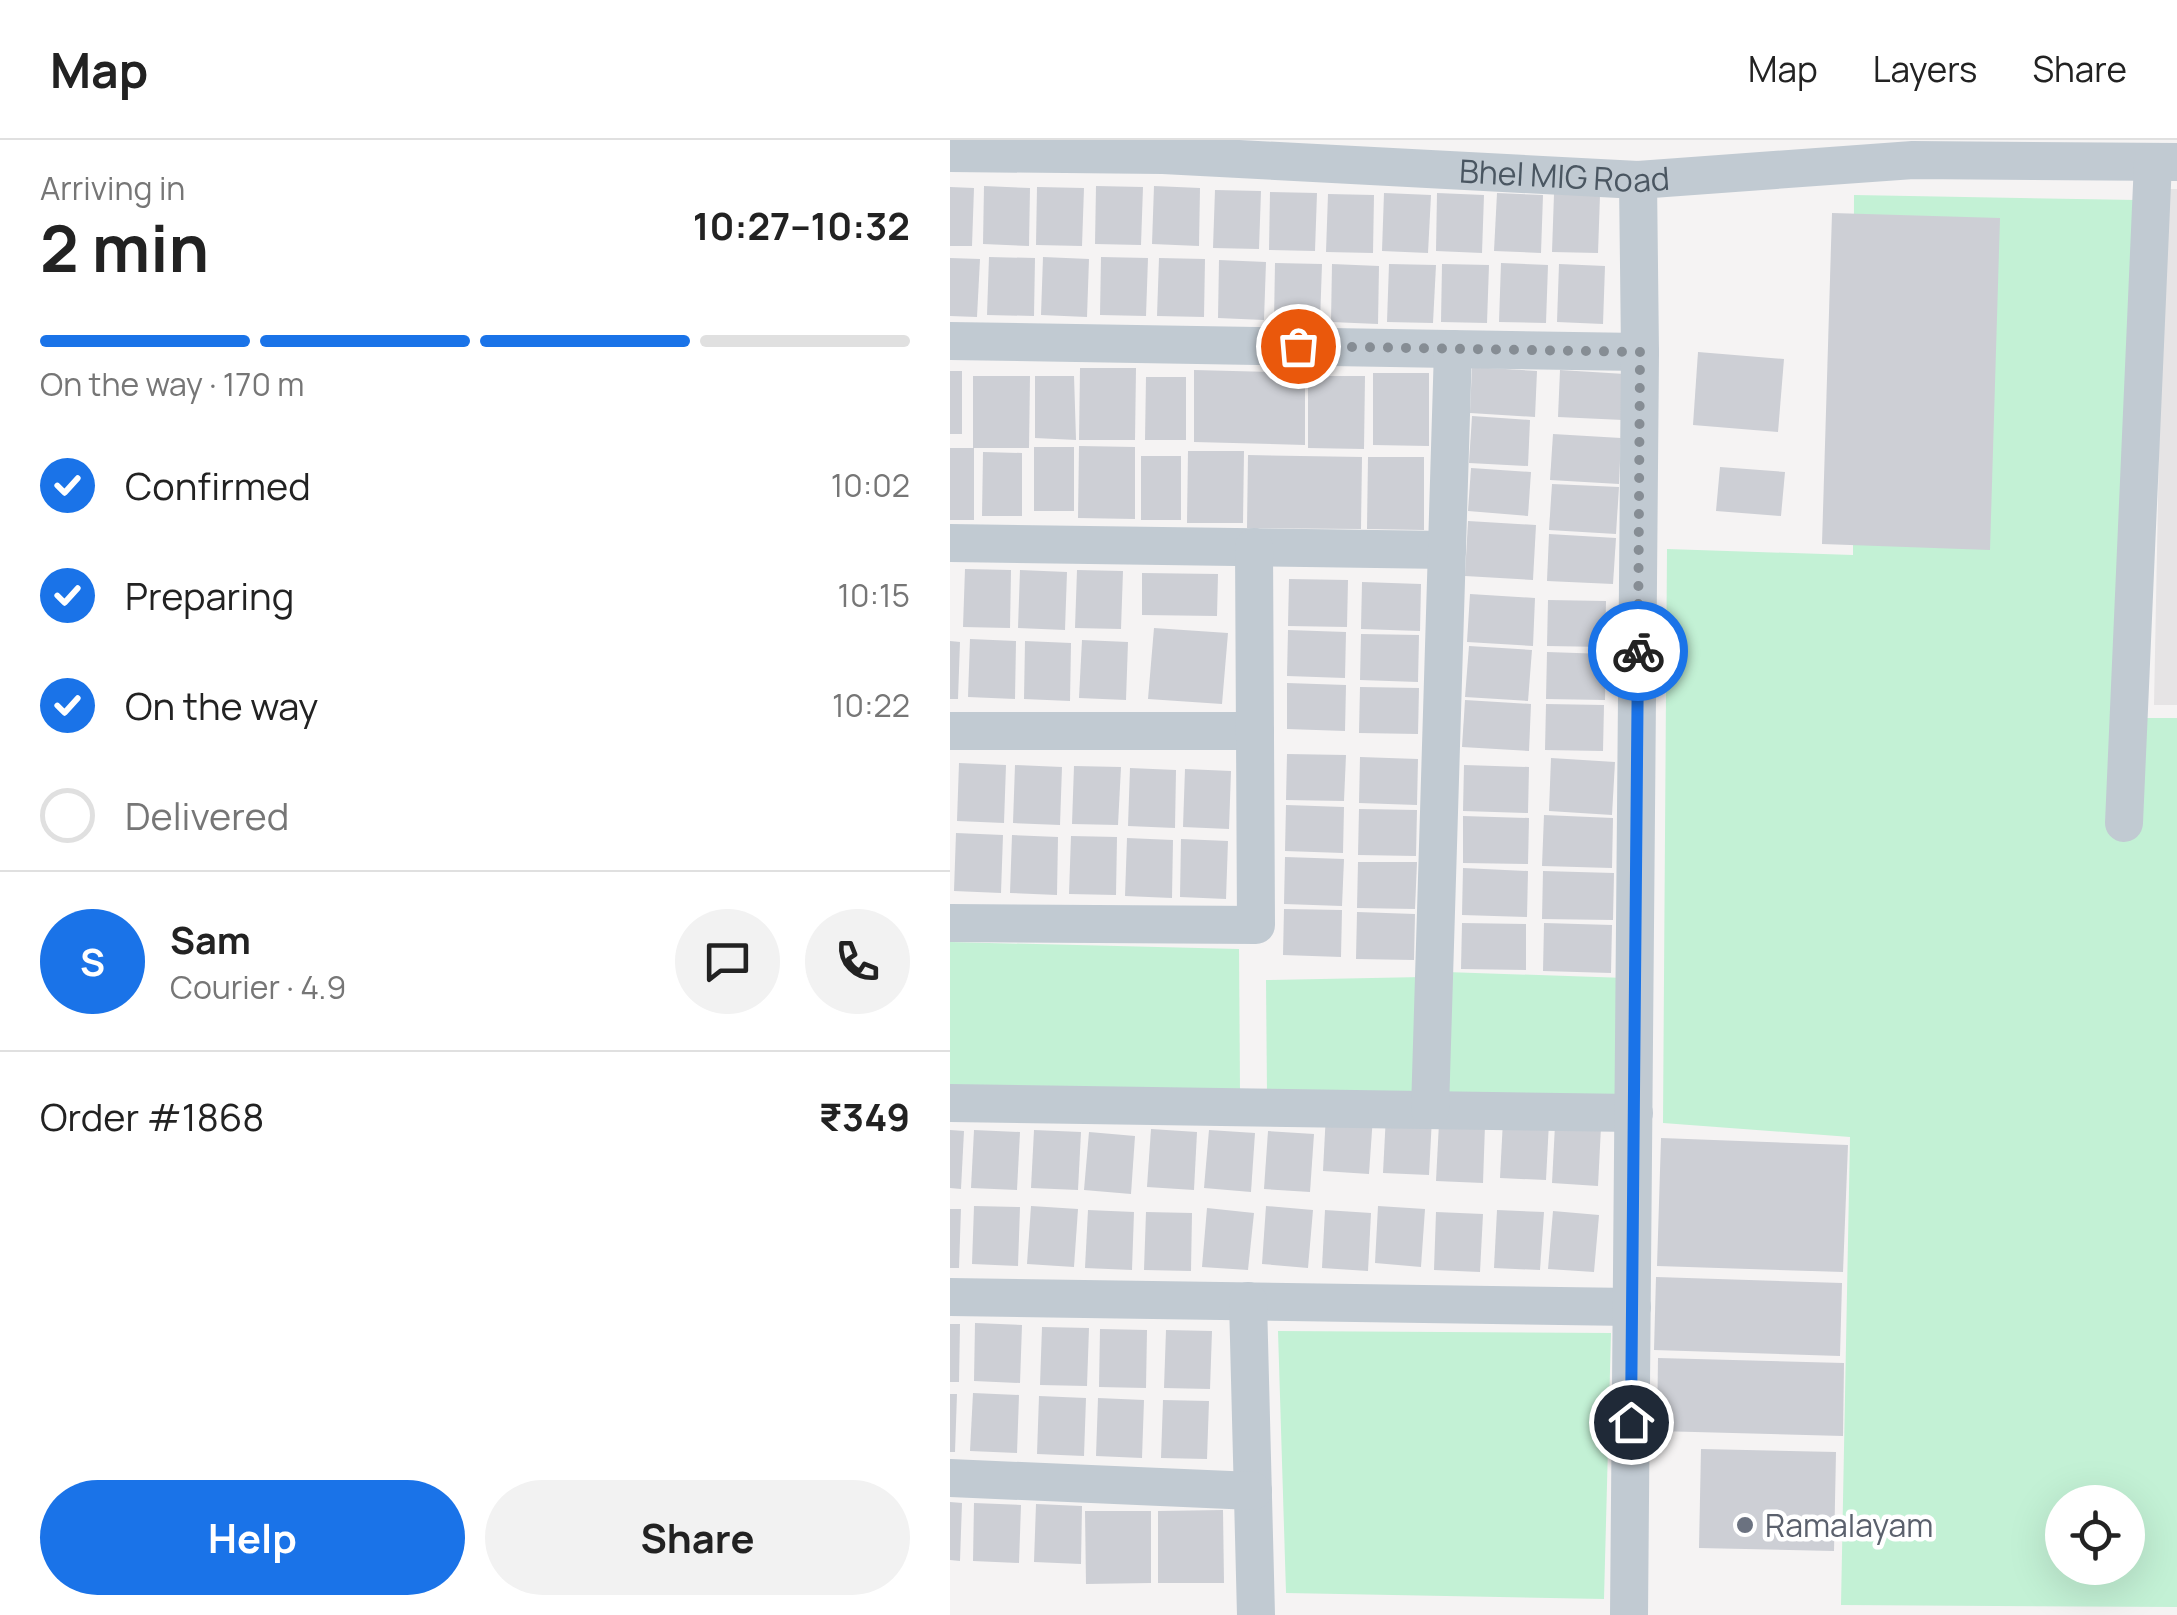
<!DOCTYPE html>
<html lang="en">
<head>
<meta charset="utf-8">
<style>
	:root { --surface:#fff; --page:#f2f2f2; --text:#222; --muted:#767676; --line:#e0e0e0; --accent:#1a73e8 }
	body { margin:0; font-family:Manrope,sans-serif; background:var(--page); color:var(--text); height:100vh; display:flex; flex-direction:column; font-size:38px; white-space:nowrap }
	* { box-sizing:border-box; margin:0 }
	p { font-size:32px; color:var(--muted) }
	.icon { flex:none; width:55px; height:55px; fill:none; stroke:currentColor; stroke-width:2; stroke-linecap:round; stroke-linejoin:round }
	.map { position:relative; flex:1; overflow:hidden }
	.details { display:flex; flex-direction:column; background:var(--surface); width:950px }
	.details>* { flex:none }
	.tools { position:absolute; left:1095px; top:1345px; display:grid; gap:20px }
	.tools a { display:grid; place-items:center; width:100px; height:100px; border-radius:50%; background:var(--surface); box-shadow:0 10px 40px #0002; font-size:50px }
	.pin { position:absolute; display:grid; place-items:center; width:85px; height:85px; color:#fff; margin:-42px; border:5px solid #fff; border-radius:50%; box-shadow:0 2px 10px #0007 }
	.courier { position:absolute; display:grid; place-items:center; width:100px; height:100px; margin:-50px; border:8px solid #1a73e8; border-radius:50%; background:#fff; color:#222; box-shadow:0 2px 12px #0007 }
	.overview em { font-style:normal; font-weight:700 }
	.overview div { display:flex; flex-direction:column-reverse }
	.overview { display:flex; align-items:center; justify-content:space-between; height:170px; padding:0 40px }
	h1 { font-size:65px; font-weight:700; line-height:75px }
	.bar { display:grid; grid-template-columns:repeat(4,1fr); gap:15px 10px; align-content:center; height:120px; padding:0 40px }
	.bar i { height:12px; border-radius:8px; background:var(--line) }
	.bar .active { background:var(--accent) }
	.bar p { grid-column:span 4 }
	.line { display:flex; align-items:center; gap:25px; padding:0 40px; border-top:2px solid var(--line) }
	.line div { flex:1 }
	.round { display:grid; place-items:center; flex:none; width:105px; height:105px; border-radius:52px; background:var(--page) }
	ol { padding:0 40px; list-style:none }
	li { display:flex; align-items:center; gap:30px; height:110px }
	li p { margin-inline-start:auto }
	li .icon { padding:10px; border-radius:50%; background:var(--accent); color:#fff; stroke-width:4 }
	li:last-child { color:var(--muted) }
	li i { width:55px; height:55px; border:5px solid var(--line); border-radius:50% }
	.primary-button { display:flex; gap:20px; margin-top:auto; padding:20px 40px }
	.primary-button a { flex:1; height:115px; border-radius:60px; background:var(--accent); color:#fff; font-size:40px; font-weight:700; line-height:115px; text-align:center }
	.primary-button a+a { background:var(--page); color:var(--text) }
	header { display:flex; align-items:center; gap:60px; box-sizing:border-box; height:140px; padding:0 50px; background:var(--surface); border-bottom:2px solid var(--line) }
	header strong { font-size:48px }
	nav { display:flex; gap:55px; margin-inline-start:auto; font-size:35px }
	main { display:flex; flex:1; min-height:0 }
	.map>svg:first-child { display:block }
	.education { fill:#e6e4e5 }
	.green { fill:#c3f1d5; fill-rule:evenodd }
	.building { fill:#cdcfd5 }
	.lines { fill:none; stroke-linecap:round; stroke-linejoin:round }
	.minor { stroke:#c1cad2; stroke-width:38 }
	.done { stroke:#868d94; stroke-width:10; stroke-dasharray:0 18 }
	.route { stroke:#1a73e8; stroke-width:12 }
	.worship-dot { fill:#6b7280; stroke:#fff; stroke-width:4 }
	.labels { text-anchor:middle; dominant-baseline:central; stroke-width:9; stroke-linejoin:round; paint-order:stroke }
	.street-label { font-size:32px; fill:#4a5661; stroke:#fff }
	.worship-label { font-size:32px; fill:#5b616d; stroke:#fff; text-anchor:start }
</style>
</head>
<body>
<header>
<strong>Map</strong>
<nav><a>Map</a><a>Layers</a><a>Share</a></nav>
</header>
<main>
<section class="details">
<div class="overview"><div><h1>2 min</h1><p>Arriving in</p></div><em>10:27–10:32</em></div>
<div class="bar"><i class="active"></i><i class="active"></i><i class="active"></i><i></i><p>On the way · 170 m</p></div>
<ol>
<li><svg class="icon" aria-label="check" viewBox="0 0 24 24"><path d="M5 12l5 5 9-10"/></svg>Confirmed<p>10:02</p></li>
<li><svg class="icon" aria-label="check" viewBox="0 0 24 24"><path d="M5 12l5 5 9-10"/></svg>Preparing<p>10:15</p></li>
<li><svg class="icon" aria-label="check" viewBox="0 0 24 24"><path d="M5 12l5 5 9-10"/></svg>On the way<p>10:22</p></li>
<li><i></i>Delivered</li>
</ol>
<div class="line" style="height:180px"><b class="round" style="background:var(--accent);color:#fff">S</b><div><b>Sam</b><p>Courier · 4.9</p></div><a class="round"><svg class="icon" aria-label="chat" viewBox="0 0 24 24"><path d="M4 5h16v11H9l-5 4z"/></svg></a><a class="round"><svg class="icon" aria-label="phone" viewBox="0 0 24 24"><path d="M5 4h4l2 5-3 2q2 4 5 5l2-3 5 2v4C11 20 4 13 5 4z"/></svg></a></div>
<div class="line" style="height:130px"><div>Order #1868</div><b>₹349</b></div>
<div class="primary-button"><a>Help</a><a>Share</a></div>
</section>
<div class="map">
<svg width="1227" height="1475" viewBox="0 0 1227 1475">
	<rect width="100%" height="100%" fill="#f5f3f3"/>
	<path class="education" d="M1214,49H1227V565H1204Z"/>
	<g class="green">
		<path d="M904,55L1187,60L1192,578H1227V1467L891,1465L900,997L713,983L717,409L903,415ZM1112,1362H1178V1428H1112Z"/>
		<path d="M0,802L289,809L290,950L0,947Z"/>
		<path d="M496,832L676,838L672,960L491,953Z"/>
		<path d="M473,837L472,953L317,955L316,840Z"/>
		<path d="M328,1191L661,1193L654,1459L336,1453Z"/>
	</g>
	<g class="building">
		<path d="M34,46L80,48L79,106L33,104Z"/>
		<path d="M146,46L193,47L191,105L145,104Z"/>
		<path d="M204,46L250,48L249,106L202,104Z"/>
		<path d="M0,47L24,48L22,106H0Z"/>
		<path d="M87,47L134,48L132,106L86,105Z"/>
		<path d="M265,50L311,51L309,109L263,108Z"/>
		<path d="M320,52L367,53L365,111L319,110Z"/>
		<path d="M434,53L481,55L478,113L432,111Z"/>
		<path d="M487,53L534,55L532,113L486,111Z"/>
		<path d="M547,53L593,55L591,113L544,111Z"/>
		<path d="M378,54L424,55L423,113L376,112Z"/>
		<path d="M604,54L650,55L648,113L602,112Z"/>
		<path d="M882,73L1050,78L1040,410L872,404Z"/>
		<path d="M39,117L85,118L84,176L37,175Z"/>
		<path d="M93,117L139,119L137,177L91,175Z"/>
		<path d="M151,117L198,118L196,176L150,175Z"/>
		<path d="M0,118L30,119L27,177L0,176Z"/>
		<path d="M209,118L255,119L254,177L207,176Z"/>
		<path d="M269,120L316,122L314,180L268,178Z"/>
		<path d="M325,123L372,124L370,182L324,181Z"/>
		<path d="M551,123L598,125L596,183L549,182Z"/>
		<path d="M382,124L429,126L428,184L381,182Z"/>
		<path d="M439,124L486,125L483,183L437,182Z"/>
		<path d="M492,124L539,125L537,183L491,182Z"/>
		<path d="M609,124L655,126L653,184L607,182Z"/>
		<path d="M748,212L834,219L828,292L743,285Z"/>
		<path d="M522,227L587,231L585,277L520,273Z"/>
		<path d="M130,228H186L185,300H129Z"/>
		<path d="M244,230L355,233V305L244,302Z"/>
		<path d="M610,230L675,234L673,280L608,277Z"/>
		<rect x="0" y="231" width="12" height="63"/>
		<path d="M423,233H479V306L423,305Z"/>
		<path d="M23,236H80L79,308H23Z"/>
		<path d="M85,236H124L126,300L85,298Z"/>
		<path d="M358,236H415L414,309L358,308Z"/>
		<path d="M196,237H236V300H195Z"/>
		<path d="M522,276L580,280L578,326L519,323Z"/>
		<path d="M603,294L671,298L669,344L600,340Z"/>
		<path d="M129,306L185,307V379L128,378Z"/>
		<rect x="84" y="307" width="40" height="64"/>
		<rect x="0" y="308" width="24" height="72"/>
		<path d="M238,311H294L293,383H237Z"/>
		<path d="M33,312L72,313V376H32Z"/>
		<path d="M298,315L412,317L411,389L297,388Z"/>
		<rect x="191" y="316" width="40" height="64"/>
		<path d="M418,317H474V390L417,389Z"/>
		<path d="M770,327L835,332L831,376L766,371Z"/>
		<path d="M521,328L581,332L578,376L518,371Z"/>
		<path d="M602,344L669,347L666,394L599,390Z"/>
		<path d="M518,381L586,385L583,440L515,436Z"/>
		<path d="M599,394L666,398L663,444L597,441Z"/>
		<path d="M15,429L61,430L60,488L13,487Z"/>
		<path d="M70,430L117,432L115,490L68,488Z"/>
		<path d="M127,430L173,431L171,489L125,488Z"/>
		<path d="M192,433L268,434L267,476L192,475Z"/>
		<path d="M339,439L398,440L397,487L338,486Z"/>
		<path d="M412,442L471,444L470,491L411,489Z"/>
		<path d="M520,454L585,458L583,506L517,502Z"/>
		<path d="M598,460L656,461L655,507L597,506Z"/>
		<path d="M204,488L278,493L272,564L198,559Z"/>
		<path d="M338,490L396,492L395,538L337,536Z"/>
		<path d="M411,494L469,495L468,542L410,540Z"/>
		<path d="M20,499L66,501L65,559L18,557Z"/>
		<path d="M132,500L178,502L176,560L129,558Z"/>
		<path d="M0,501L10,502L8,559H0Z"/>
		<path d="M75,501L121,503L120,561L74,559Z"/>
		<path d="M519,506L582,510L578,561L515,557Z"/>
		<path d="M597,512L656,514L655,560L596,559Z"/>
		<path d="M337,543L396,545L395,591L337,589Z"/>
		<path d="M410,547L469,548L468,594L409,593Z"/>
		<path d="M515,560L581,564L579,611L512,607Z"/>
		<path d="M596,564L654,565L653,611L595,610Z"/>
		<path d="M337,614L396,615L394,661L336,660Z"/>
		<path d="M410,617L468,619L467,665L409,663Z"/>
		<path d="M601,618L665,622L662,675L599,671Z"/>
		<path d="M9,623L56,625L54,683L7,681Z"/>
		<path d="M65,625L112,627L110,685L63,683Z"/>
		<path d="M514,625L579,627L578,673L513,671Z"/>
		<path d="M124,626L171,627L168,685L122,684Z"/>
		<path d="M180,628L226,630L225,688L178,686Z"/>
		<path d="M235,629L281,631L279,689L233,687Z"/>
		<path d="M336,665L394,667L393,713L335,711Z"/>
		<path d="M409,669L467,670L466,716L408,715Z"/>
		<path d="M594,675L663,678L662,728L592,726Z"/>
		<path d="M513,676L579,678L578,724L513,723Z"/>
		<path d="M6,693L53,695L51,753L4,751Z"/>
		<path d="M62,695L108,697L107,755L60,753Z"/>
		<path d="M121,696L167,697L166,755L119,754Z"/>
		<path d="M177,698L223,700L222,758L175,756Z"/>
		<path d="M231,699L278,701L276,759L230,757Z"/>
		<path d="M335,717L394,719L392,766L334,764Z"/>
		<path d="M408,722H467L465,769L407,768Z"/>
		<path d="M513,728L578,731L577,777L512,775Z"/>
		<path d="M593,731L664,733L663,780L592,779Z"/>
		<path d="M334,769L392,770L391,817L333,815Z"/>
		<path d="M407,772L465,774L464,820L406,819Z"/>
		<path d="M512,783L576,784V830L511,829Z"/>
		<path d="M594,783L662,785L661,833L593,831Z"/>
		<path d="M376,973L423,976L419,1034L373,1031Z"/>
		<path d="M436,975L482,978L479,1035L433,1033Z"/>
		<path d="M553,980L599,982L596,1040L550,1038Z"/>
		<path d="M489,983L535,985L533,1043L486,1041Z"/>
		<path d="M605,985L651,987L648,1046L602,1043Z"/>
		<path d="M201,989L247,992L244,1050L197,1047Z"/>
		<path d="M0,990L14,991L11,1049L0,1048Z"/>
		<path d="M24,990L70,992L67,1050L21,1048Z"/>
		<path d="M84,990L131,992L128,1050L81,1048Z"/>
		<path d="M259,990L305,993L301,1052L254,1048Z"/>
		<path d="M318,991L364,994L360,1052L314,1049Z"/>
		<path d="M139,992L185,996L181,1054L134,1050Z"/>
		<path d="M711,998L898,1005L893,1132L707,1126Z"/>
		<path d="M24,1066L70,1067L68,1126L22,1124Z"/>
		<path d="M81,1066L128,1069L124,1127L77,1124Z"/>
		<path d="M316,1066L363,1070L358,1128L312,1124Z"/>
		<path d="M428,1066L475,1069L471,1127L425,1123Z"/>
		<path d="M257,1068L304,1073L298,1130L252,1127Z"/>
		<path d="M0,1069H11L9,1128H0Z"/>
		<path d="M138,1070L184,1072L182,1130L135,1128Z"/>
		<path d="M375,1070L421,1073L418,1131L372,1128Z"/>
		<path d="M547,1070L594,1072L590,1130L544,1128Z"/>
		<path d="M603,1071L649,1075L644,1132L598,1129Z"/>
		<path d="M196,1072L242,1073L241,1131L194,1130Z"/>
		<path d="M486,1072L533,1074L530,1132L484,1130Z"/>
		<path d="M706,1137L892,1143L890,1216L704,1210Z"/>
		<path d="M25,1183L72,1185L70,1243L24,1241Z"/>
		<path d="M0,1184H10L9,1242H0Z"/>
		<path d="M92,1187L139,1188L137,1246L90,1245Z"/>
		<path d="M150,1189L197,1190L196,1248L149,1247Z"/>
		<path d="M216,1190L262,1191L260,1249L214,1248Z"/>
		<path d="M708,1218L894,1223L893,1296L707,1291Z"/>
		<path d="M23,1253L69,1255L67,1313L20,1311Z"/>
		<path d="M0,1254H7L5,1312H0Z"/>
		<path d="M89,1256L136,1258L134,1316L87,1314Z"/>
		<path d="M148,1258L194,1260L192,1318L146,1316Z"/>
		<path d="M213,1260L259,1261L257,1319L211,1318Z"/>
		<path d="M751,1309L886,1312L884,1411L749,1408Z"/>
		<path d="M0,1362L12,1363L10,1421L0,1420Z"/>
		<path d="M24,1363L71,1365L69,1423L23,1421Z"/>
		<path d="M86,1364L132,1366L131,1424L84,1422Z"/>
		<path d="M273,1370L274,1443H208V1371Z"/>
		<path d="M135,1371H201V1443L136,1444Z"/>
	</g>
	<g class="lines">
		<g class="minor">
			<path id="s1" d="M0,13L213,15L688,40L963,20L1227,22"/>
			<path d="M0,201L690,212"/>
			<path d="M0,403L497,410"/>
			<path d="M0,591H305"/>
			<path d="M1174,683L1203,22"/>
			<path d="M0,783L306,785L304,407"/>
			<path d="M0,963L684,973"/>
			<path d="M480,970L503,209"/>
			<path d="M0,1157L682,1167"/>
			<path d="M298,1161L306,1475"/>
			<path d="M0,1338L303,1351"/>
			<path d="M679,1475L690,212L688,40"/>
		</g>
	</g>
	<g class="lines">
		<path class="done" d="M348,206L690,212L688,511"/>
		<path class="route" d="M681,1282L688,511"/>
	</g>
	<circle class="worship-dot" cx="795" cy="1385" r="10"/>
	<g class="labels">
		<g class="street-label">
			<text stroke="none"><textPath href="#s1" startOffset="615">Bhel MIG Road</textPath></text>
		</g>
		<g class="worship-label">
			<text x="815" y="1385">Ramalayam</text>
		</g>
	</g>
</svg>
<div class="tools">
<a><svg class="icon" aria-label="locate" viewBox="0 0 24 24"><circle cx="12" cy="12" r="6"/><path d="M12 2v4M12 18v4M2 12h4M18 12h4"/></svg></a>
</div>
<div class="pin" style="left:348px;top:206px;background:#ea580c"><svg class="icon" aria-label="bag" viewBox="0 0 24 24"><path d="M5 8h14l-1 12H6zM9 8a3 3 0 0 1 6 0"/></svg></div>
<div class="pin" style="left:681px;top:1282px;background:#1f2937"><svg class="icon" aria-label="home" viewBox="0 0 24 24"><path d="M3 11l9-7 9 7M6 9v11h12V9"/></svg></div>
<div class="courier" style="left:688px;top:511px"><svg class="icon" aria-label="bike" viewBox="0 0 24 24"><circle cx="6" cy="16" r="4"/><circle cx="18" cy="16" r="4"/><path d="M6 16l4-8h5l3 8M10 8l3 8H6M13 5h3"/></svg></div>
</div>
</main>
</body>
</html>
